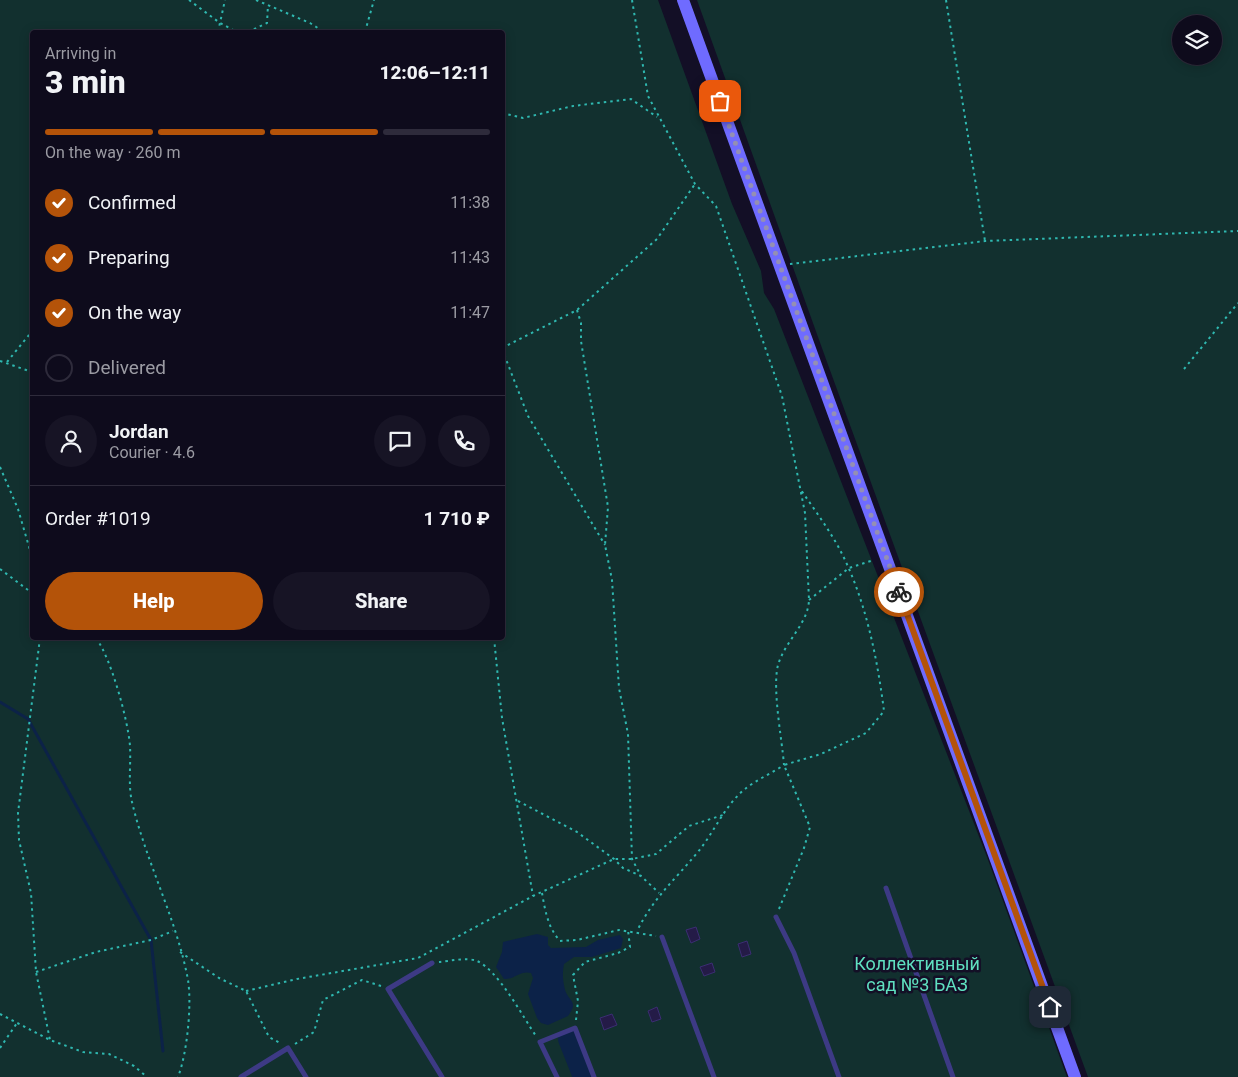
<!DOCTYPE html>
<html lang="en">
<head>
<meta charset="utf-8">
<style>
	:root { --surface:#0e0b1c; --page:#171425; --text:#f1f3f6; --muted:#9b9ba3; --line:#2e2b3b; --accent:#b45309 }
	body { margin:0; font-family:Roboto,sans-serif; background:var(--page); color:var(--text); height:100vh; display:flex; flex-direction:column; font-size:19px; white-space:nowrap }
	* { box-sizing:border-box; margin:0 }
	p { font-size:16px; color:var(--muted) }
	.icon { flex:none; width:28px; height:28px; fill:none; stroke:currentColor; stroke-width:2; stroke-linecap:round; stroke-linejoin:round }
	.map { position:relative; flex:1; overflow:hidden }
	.drawer { position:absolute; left:30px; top:30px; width:475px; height:610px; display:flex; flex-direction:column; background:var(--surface); border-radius:5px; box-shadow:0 2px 12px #0003,0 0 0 1px var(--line) }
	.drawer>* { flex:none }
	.controls { position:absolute; left:1172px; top:15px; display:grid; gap:10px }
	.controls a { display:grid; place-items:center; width:50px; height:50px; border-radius:50%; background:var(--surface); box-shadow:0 2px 12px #0003,0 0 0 1px var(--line); font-size:25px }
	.pin { position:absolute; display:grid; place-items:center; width:42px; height:42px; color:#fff; margin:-21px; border-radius:10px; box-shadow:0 2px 8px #0006 }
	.courier { position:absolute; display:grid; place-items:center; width:50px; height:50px; margin:-25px; border:4px solid #b45309; border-radius:50%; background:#fff; color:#222; box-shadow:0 1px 6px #0007 }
	.overview em { font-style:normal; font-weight:800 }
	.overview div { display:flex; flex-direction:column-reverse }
	.overview { display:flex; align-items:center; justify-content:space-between; height:85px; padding:0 15px }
	h1 { font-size:32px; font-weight:800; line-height:38px }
	.bar { display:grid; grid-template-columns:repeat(4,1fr); gap:8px 5px; align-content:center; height:60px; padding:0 15px }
	.bar i { height:6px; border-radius:4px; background:var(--line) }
	.bar .selected { background:var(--accent) }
	.bar p { grid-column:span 4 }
	.line { display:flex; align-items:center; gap:12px; padding:0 15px; border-top:1px solid var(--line) }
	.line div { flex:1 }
	.round { display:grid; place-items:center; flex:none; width:52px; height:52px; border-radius:26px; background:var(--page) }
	ol { padding:0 15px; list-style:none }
	li { display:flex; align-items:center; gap:15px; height:55px }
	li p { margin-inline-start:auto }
	li .icon { padding:5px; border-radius:50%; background:var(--accent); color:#fff; stroke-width:4 }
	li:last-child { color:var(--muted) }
	li i { width:28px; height:28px; border:2px solid var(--line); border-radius:50% }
	.button { display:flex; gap:10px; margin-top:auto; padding:10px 15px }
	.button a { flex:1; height:58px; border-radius:30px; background:var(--accent); color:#fff; font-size:20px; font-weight:800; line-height:58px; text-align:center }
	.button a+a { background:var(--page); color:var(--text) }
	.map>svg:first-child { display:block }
	.green { fill:#12302f; fill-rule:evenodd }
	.water { fill:#0c2248 }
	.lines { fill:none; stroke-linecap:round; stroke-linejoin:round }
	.stream { stroke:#0c2248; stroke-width:3 }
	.river { stroke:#0c2248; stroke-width:20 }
	.building { fill:#241b47; stroke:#3b2d73 }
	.path { stroke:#2fb8b0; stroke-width:2; stroke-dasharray:2.5 4; stroke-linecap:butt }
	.service { stroke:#3d3a85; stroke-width:5 }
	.secondary { stroke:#6f6bff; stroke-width:12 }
	.done { stroke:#948fb3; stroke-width:5; stroke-dasharray:0 9 }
	.route { stroke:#b45309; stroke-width:6 }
	.labels { text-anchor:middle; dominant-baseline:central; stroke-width:5; stroke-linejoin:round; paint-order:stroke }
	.park-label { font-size:18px; fill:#5fe0c0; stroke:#130f26 }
</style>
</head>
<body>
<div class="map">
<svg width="1238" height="1077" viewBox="0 0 1238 1077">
	<rect width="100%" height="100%" fill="#130f26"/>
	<g class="green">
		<path d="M0,0H658L732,204L761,271L764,293L774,309L987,857L1067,1077H0ZM32,32H502V638H32Z"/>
		<path d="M697,0H1238V1077H1088L827,362ZM1181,24H1214V56H1181Z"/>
	</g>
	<path class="water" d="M537,934L548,937V945L551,948L586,947L598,940L620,935L623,939L621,948L592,957H574L564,964C562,973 563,981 565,990C569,1002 579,1001 568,1016L548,1025L541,1023L537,1018L528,994L533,978L531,973C520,970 514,980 504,979L496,967L502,952L503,942Z"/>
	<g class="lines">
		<path class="stream" d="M0,702L28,719L151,940L163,1051"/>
		<path class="river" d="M568,1039L583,1077"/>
	</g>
	<g class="building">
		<path d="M696,927L700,939L691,943L686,930Z"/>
		<path d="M747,941L751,954L742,957L738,944Z"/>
		<path d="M712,963L715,972L704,976L700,967Z"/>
		<path d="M657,1007L661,1019L652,1022L648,1011Z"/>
		<path d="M612,1014L617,1025L604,1030L600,1018Z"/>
	</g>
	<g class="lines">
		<g class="path">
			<path d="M189,0L220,23L237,32"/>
			<path d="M256,0L310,23L324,32"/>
			<path d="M632,0L648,96L695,184L716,206L782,396L805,513L809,600C808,624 785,641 778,665C772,689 782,739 784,765C772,773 756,780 745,789C724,806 714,833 697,853C673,882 654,897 637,931"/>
			<path d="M946,0L985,241"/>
			<path d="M218,32L225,0"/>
			<path d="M248,32L267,23L268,5"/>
			<path d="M365,32L374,0"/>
			<path d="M502,113L523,118L573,106L631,99L657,117"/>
			<path d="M790,264L985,241L1238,231"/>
			<path d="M577,310L581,323V341L608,507L605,545L612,580L619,688L628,734L632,859L641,876"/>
			<path d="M502,348L577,310L657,239L695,184"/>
			<path d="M502,349L528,416L605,545"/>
			<path d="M0,361L32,372"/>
			<path d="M7,362L29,335L32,326"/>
			<path d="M1184,369L1238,303"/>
			<path d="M0,467L18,509L32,557"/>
			<path d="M0,569L32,593"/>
			<path d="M809,600L849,568L874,560"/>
			<path d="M40,638L18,813L19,840L31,893L36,972L50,1040"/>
			<path d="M96,638C111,658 128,720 130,746C131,764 128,785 132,802C146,862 177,920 188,980C192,1005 187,1054 178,1077"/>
			<path d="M494,638L502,718L533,896"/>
			<path d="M518,801L577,832L614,859L623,868L641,876L659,893"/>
			<path d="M542,893C545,910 548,928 560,941L577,940L619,930L656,936"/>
			<path d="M779,909L804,848L810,827L784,765L821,754L866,733L884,711C877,656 865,597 839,548C828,528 814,509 801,490"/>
			<path d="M180,952L219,978L246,991L269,1037L280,1043"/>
			<path d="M439,962C450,961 467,957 477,961C498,970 523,1017 536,1036"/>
			<path d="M36,972L96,952L151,940L173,931"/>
			<path d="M246,991L297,979L418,958L533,896L614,859H632L656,854L689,826L723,815"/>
			<path d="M0,1014L50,1040L83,1052L109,1054L134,1066L147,1077"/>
			<path d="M576,1020L578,1001L573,975L585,962L618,953L630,947L628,930"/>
			<path d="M295,1044L314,1032L323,1000L362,980L381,986"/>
			<path d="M0,1048L17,1023"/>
		</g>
		<g class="service">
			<path d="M886,888L953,1077"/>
			<path d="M776,917L794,953L839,1077"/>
			<path d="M662,937L714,1077"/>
			<path d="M432,963L388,989L442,1077"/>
			<path d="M241,1077L288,1048L306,1077"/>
			<path d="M557,1077L540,1042L575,1028L594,1077"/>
		</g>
		<path class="secondary" d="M683,0L1075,1077"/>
	</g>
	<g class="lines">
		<path class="done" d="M720,101L899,592"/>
		<path class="route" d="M899,592L1050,1007"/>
	</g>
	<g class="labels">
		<g class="park-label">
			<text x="917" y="963">Коллективный<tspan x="917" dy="21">сад №3 БАЗ</tspan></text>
		</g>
	</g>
</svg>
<div class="controls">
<a><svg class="icon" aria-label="layers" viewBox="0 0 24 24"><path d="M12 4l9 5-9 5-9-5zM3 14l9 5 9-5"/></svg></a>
</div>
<div class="pin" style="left:720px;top:101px;background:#ea580c"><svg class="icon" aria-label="bag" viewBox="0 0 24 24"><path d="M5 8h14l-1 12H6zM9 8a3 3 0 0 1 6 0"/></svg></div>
<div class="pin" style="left:1050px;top:1007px;background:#1f2937"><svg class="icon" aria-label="home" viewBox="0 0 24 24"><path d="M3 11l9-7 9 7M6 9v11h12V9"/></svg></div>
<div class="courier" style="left:899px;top:592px"><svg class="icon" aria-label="bike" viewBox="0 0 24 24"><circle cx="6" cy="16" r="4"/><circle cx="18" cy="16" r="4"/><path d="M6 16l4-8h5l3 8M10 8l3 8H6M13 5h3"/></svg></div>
<section class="drawer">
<div class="overview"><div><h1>3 min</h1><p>Arriving in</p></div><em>12:06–12:11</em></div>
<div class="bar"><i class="selected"></i><i class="selected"></i><i class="selected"></i><i></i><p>On the way · 260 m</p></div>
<ol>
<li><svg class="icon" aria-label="check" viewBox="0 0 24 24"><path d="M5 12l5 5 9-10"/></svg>Confirmed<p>11:38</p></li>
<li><svg class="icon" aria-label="check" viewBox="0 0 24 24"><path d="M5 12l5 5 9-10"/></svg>Preparing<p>11:43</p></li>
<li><svg class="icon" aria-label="check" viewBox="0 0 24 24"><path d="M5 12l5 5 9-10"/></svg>On the way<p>11:47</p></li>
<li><i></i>Delivered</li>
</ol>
<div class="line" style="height:90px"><a class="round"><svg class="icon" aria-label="person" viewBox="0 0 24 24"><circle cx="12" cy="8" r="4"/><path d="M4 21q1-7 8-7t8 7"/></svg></a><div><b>Jordan</b><p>Courier · 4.6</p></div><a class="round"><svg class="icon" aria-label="chat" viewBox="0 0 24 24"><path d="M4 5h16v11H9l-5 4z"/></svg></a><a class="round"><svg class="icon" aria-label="phone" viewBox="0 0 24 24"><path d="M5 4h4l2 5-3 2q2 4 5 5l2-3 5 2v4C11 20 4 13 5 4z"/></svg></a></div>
<div class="line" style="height:65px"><div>Order #1019</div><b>1 710 ₽</b></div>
<div class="button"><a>Help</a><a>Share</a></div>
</section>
</div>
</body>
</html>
